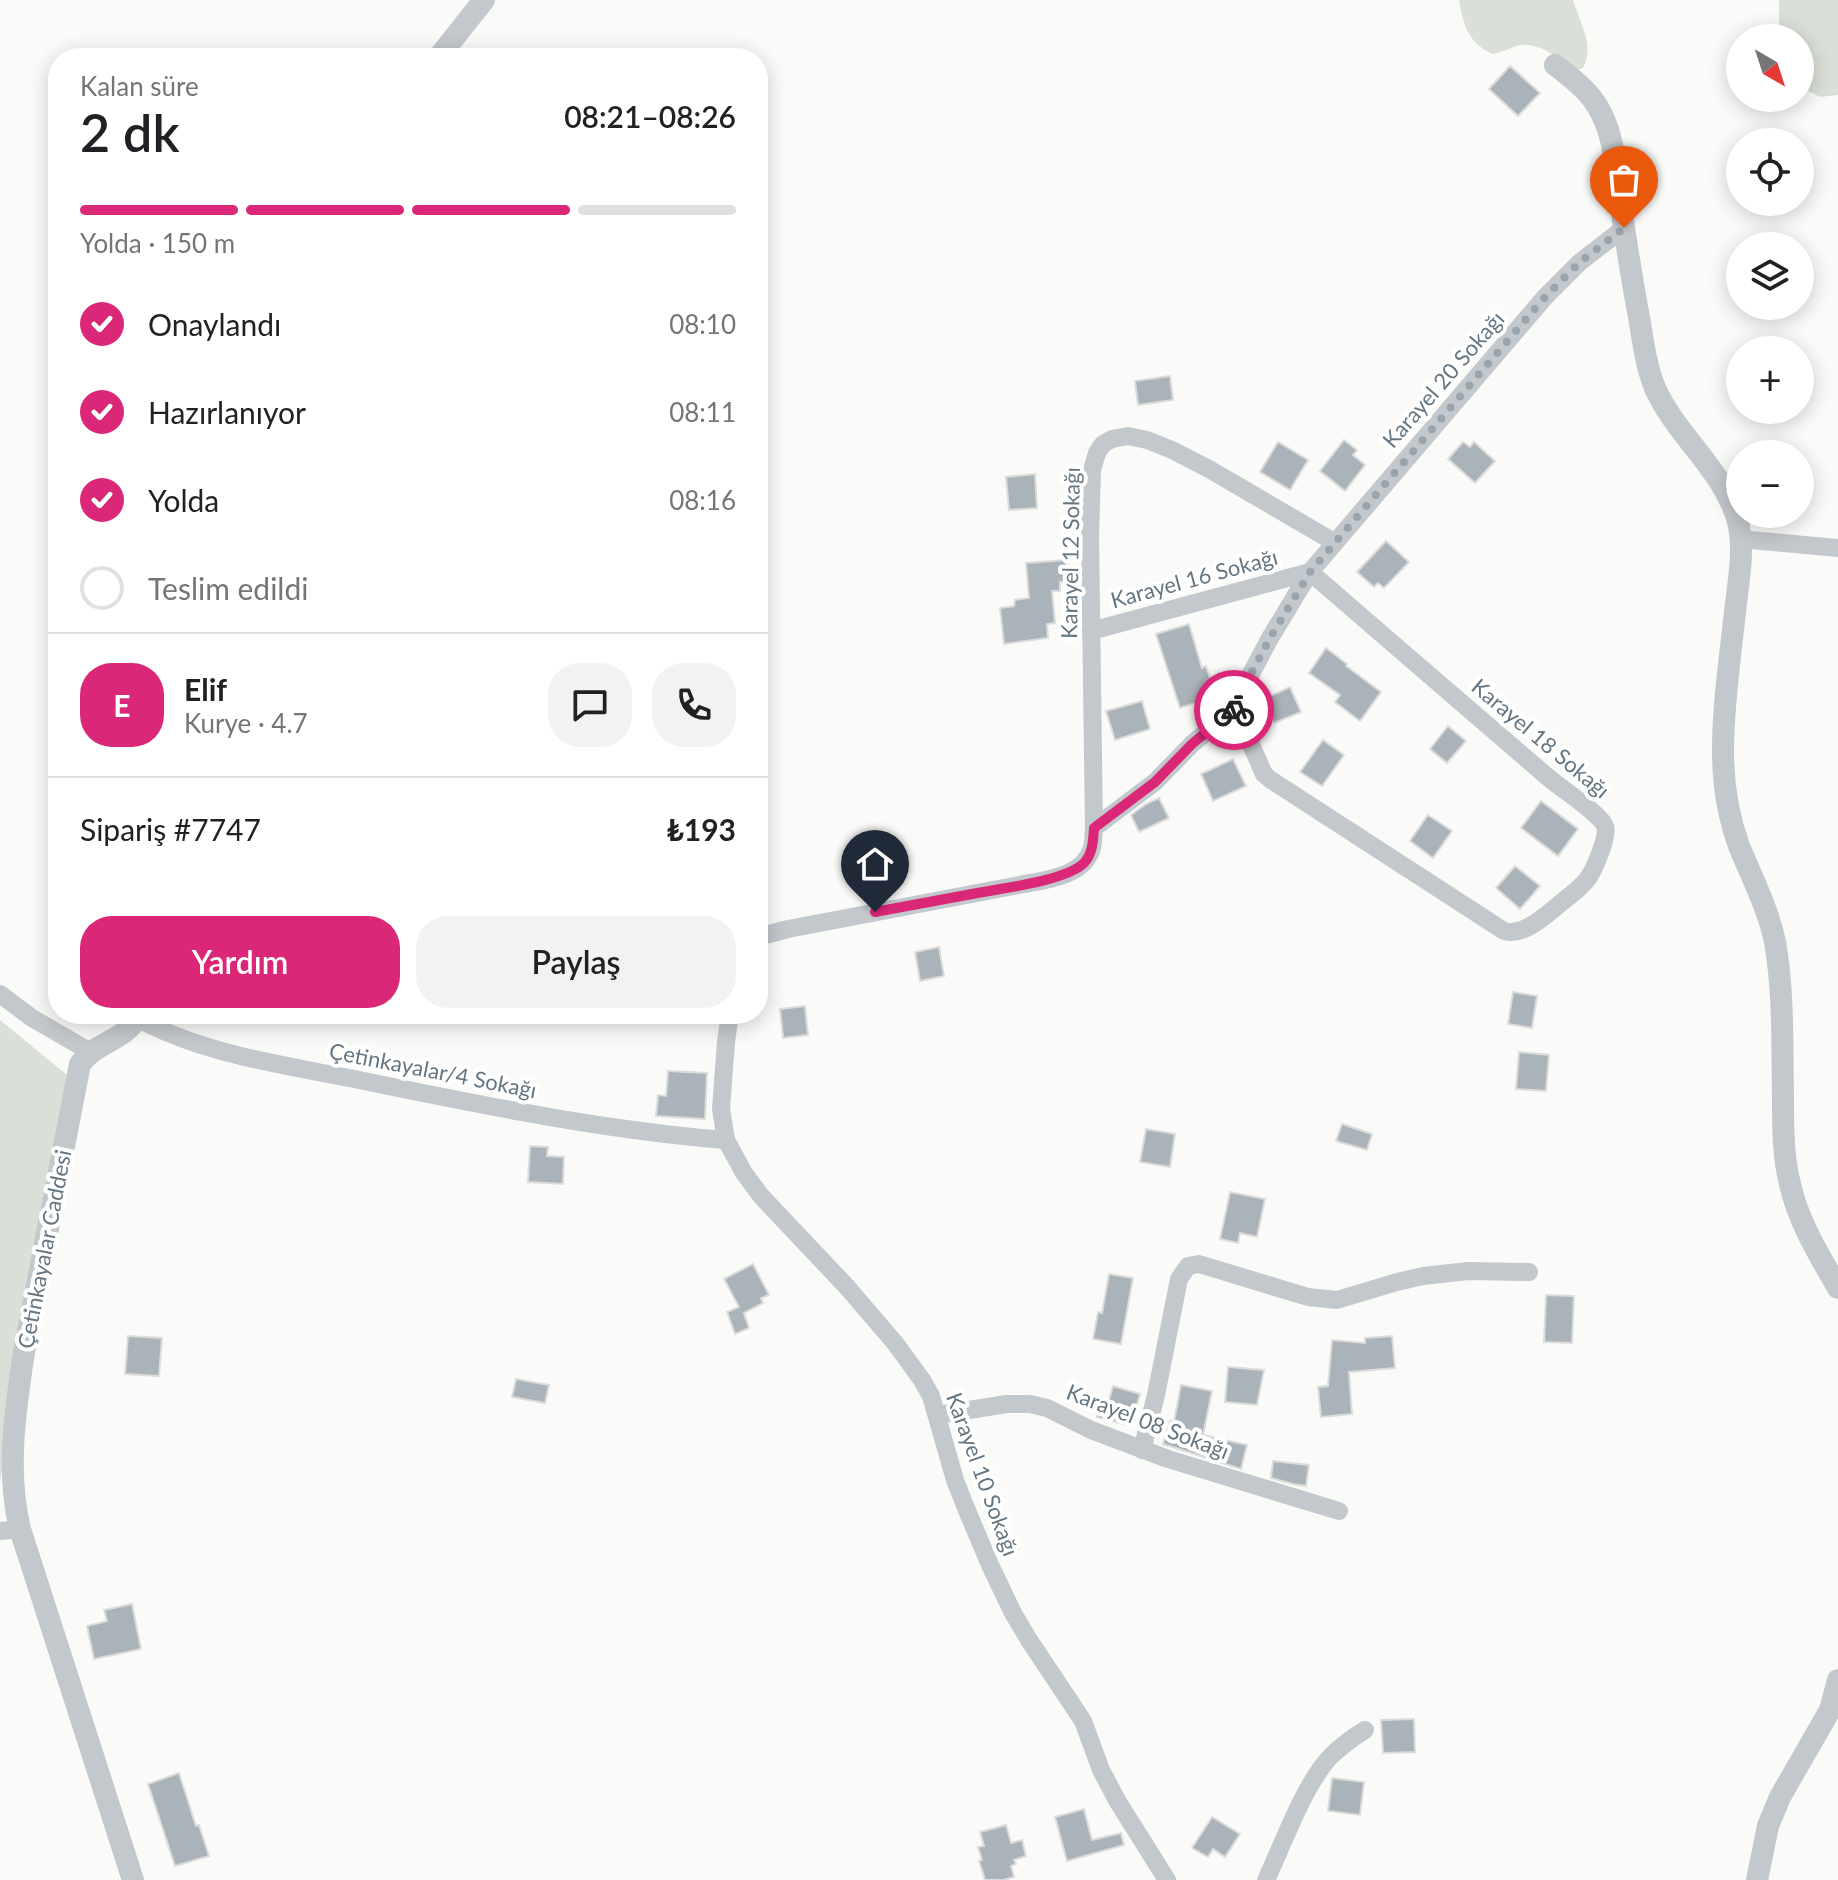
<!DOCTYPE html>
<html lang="tr">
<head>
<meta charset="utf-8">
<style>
	:root { --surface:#fff; --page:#f2f2f2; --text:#202124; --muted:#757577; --line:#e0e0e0; --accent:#db2777 }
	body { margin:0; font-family:Lato,sans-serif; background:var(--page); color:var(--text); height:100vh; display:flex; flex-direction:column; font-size:30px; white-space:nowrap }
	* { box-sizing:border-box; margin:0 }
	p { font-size:26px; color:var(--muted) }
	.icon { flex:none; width:44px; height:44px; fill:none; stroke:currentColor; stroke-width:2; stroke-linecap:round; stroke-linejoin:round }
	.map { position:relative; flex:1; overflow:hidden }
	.drawer { position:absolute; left:48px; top:48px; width:720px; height:976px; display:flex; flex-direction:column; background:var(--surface); border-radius:32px; box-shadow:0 4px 20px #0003 }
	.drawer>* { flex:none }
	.needle { width:52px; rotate:141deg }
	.buttons { position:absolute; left:1726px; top:24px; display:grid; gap:16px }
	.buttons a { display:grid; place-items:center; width:88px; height:88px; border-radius:50%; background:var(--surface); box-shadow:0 4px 20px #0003; font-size:40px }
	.pin { position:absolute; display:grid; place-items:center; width:68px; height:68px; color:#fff; margin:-82px -34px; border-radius:50% 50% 50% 0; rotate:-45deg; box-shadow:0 0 8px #0007 }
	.pin .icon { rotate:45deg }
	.courier { position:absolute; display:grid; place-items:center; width:80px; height:80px; margin:-40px; border:6px solid #db2777; border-radius:50%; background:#fff; color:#222; box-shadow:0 2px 10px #0007 }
	.head em { font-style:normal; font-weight:600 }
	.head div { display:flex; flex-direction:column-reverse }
	.head { display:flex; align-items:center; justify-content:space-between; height:136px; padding:0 32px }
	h1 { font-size:52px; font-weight:600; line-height:60px }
	.bar { display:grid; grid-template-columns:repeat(4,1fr); gap:12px 8px; align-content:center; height:96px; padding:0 32px }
	.bar i { height:10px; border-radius:6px; background:var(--line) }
	.bar .active { background:var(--accent) }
	.bar p { grid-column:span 4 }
	.line { display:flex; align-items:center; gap:20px; padding:0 32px; border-top:2px solid var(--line) }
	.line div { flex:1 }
	.round { display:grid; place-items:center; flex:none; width:84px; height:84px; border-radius:32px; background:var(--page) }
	ol { padding:0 32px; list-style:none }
	li { display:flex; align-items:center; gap:24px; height:88px }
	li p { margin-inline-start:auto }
	li .icon { padding:8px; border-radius:50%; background:var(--accent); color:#fff; stroke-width:4 }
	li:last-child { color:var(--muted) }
	li i { width:44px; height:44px; border:4px solid var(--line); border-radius:50% }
	.action { display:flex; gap:16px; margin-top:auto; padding:16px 32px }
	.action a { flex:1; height:92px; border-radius:32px; background:var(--accent); color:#fff; font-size:32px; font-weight:600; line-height:92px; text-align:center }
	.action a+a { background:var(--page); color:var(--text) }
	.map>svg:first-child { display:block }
	.green { fill:#dadfd7 }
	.building { fill:#aab3b9; stroke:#dcdcda; stroke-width:2 }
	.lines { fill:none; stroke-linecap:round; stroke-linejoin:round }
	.minor { stroke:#c3c8cc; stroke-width:18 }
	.tertiary { stroke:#c3c8cc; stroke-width:22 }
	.done { stroke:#99a4ac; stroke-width:8; stroke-dasharray:0 14.4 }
	.route { stroke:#db2777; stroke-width:10 }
	.labels { text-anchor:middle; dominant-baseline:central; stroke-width:8; stroke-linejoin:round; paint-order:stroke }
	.street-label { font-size:22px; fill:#657683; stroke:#fff }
</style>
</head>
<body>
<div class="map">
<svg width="1838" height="1880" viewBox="0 0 1838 1880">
	<rect width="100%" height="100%" fill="#fafaf8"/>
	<g class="green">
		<path d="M1459,0H1573C1580,24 1595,44 1583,68L1574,70C1557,58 1539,40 1516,46C1508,49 1501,53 1492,54C1467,41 1464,26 1459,0Z"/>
		<path d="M1779,0H1838V95L1820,97L1800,86V38H1779Z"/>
		<path d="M0,1020L67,1075L46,1244L0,1481Z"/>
	</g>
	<g class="building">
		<path d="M1510,66L1540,93L1518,116L1489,89Z"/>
		<path d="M1170,376L1173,400L1138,405L1135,381Z"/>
		<path d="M1344,440L1357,450L1353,455L1365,465L1345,491L1320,471Z"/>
		<path d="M1278,442L1308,460L1290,490L1260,472Z"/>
		<path d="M1463,442L1470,447L1474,442L1495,461L1475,483L1448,459Z"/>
		<path d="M1035,474L1037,508L1009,510L1006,477Z"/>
		<path d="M1386,541L1409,562L1384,588L1378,583L1374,587L1357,572Z"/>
		<path d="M1066,560L1068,581L1060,582V591H1052L1055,623L1047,624L1048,638L1004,644L1000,608L1014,606L1015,600L1029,598L1026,563Z"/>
		<path d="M1189,624L1202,668L1206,666L1216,696L1180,708L1156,634Z"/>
		<path d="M1326,648L1347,664L1346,666L1381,692L1360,721L1335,702L1340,695L1309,673Z"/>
		<path d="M1290,687L1301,712L1274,723L1264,699Z"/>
		<path d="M1142,701L1150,729L1115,740L1106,711Z"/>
		<path d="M1448,726L1466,741L1447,763L1430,749Z"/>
		<path d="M1323,740L1344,755L1322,786L1300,772Z"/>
		<path d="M1233,759L1246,786L1213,801L1201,774Z"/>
		<path d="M1159,798L1169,818L1139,832L1131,815L1146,804Z"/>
		<path d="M1541,801L1578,829L1558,856L1521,828Z"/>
		<path d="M1428,815L1452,831L1433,858L1410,841Z"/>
		<path d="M1515,866L1540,886L1520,909L1496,888Z"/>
		<path d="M939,947L944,976L920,981L915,952Z"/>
		<path d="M1513,992L1537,996L1532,1028L1508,1024Z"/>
		<path d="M805,1006L808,1035L783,1038L780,1009Z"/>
		<path d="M1519,1052L1549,1055L1546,1091L1516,1089Z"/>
		<path d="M668,1071L707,1073L705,1119L656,1116L658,1095L666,1096Z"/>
		<path d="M1342,1124L1372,1134L1367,1150L1336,1141Z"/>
		<path d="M1146,1129L1175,1134L1170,1167L1140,1162Z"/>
		<path d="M530,1146L548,1147L547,1156L564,1157L563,1184L528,1182Z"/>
		<path d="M1230,1192L1265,1199L1257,1237L1240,1233L1238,1243L1220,1239Z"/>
		<path d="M753,1264L769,1295L761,1298L763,1303L744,1313L749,1328L735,1334L727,1312L739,1307L724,1279Z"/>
		<path d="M1109,1274L1133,1278L1121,1344L1093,1339L1098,1312L1102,1313Z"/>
		<path d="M1546,1295L1574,1296L1572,1343L1544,1342Z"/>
		<path d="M128,1336L162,1338L159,1376L125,1374Z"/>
		<path d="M1392,1336L1395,1368L1349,1372L1352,1414L1321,1417L1318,1387L1328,1386L1332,1340L1365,1343V1338Z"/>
		<path d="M1228,1367L1264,1370L1257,1405L1225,1402Z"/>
		<path d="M516,1379L549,1385L545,1403L512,1397Z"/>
		<path d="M1181,1385L1212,1391L1203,1435L1247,1445L1241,1469L1163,1444L1170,1421L1174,1422Z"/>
		<path d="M1113,1386L1140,1394L1131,1426L1097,1417L1101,1404L1108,1403Z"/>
		<path d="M1273,1461L1309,1465L1306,1486L1293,1484L1271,1478Z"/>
		<path d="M132,1604L141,1649L94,1659L87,1626L107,1621L104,1610Z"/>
		<path d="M1414,1719L1415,1752L1383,1753L1381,1720Z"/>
		<path d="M179,1773L196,1826L199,1825L209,1856L175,1866L148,1784Z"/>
		<path d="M1332,1778L1364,1782L1360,1815L1328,1811Z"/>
		<path d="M1084,1809L1092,1840L1121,1833L1124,1845L1067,1861L1055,1817Z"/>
		<path d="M1212,1817L1240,1834L1225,1857L1213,1849L1208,1857L1192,1848Z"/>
		<path d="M1006,1825L1011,1843L1022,1840L1026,1856L1014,1860L1016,1864L1011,1866L1014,1877L1003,1880H985L979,1861L982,1860L978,1847L984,1846L980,1832Z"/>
	</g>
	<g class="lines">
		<g class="minor">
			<path d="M1740,539L1838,548"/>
			<path d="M1091,631L1310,572"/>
			<path d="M1230,716L1245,731L1264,774L1271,780L1504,931C1524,937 1547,914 1562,902C1571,895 1582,887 1589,877C1594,869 1609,836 1605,826C1600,814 1562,789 1550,779C1469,710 1390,641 1310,572"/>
			<path d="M1094,828L1155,782L1192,744L1217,723L1230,716L1241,700L1252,672L1270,638L1310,572L1545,297L1580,262L1624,228"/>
			<path d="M758,937L788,929L1019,885C1044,880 1084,877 1092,848C1094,842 1093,834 1094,828L1090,536L1092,470L1097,453L1103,444L1112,439L1128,436L1147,440L1172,450L1209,469L1334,542"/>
			<path d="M0,994L32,1018L89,1051"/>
			<path d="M730,1014L726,1042L721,1109L726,1140L744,1173L761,1196L847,1287L895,1343L922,1380L931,1396L955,1480L966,1508L990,1565L1013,1613L1029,1640L1083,1721L1101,1770L1118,1802L1167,1880"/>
			<path d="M137,1018C205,1055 285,1065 359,1080C481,1105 602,1130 726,1140"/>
			<path d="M937,1415L1007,1404H1030L1047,1408L1091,1430L1168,1459L1339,1511"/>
			<path d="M1142,1450L1156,1395L1179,1279L1188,1266L1199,1264L1308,1297L1337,1300L1397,1282L1423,1276L1468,1271L1529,1272"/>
			<path d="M0,1531L20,1529"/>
			<path d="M1266,1880C1283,1844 1304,1785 1330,1757C1341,1746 1352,1738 1365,1730"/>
		</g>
		<g class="tertiary">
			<path d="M438,58L484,0"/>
			<path d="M1555,65C1587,89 1603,104 1612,144C1620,202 1628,260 1639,317C1643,341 1646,366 1655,388C1675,434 1726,473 1738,522C1745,550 1738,583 1735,612C1730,658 1723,705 1723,751C1723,782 1728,816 1739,846C1752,878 1768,908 1775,942C1784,993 1782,1048 1783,1099C1783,1127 1783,1157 1790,1184C1798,1221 1819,1255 1838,1288"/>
			<path d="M133,1880L20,1529C6,1471 15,1411 24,1352L80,1064C99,1039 122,1044 140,1014"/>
			<path d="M1757,1880L1768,1826L1780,1797L1830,1710L1838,1680"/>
		</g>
	</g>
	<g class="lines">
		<path class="done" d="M1234,710L1241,700L1252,672L1270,638L1310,572L1545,297L1580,262L1624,228"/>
		<path class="route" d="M875,912C907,906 939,900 972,894C998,889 1066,881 1084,863C1093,853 1093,841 1094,828L1155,782L1192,744L1217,723L1230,716L1234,710"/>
	</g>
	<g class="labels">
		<g class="street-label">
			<text transform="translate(1443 379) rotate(-49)">Karayel 20 Sokağı</text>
			<text transform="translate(1070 553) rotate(-89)">Karayel 12 Sokağı</text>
			<text transform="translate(1194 578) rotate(-15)">Karayel 16 Sokağı</text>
			<text transform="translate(1541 738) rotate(40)">Karayel 18 Sokağı</text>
			<text transform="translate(433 1070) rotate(11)">Çetinkayalar/4 Sokağı</text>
			<text transform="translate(44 1249) rotate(-79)">Çetinkayalar Caddesi</text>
			<text transform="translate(1148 1421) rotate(21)">Karayel 08 Sokağı</text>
			<text transform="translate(983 1474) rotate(70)">Karayel 10 Sokağı</text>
		</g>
	</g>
</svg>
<div class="buttons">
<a><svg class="needle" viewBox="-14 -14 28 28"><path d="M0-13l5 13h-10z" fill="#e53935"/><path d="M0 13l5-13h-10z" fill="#757577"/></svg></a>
<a><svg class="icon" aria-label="locate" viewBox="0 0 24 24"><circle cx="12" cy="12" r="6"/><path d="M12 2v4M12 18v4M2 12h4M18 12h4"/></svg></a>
<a><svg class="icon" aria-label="layers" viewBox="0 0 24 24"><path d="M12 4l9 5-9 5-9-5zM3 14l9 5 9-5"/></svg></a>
<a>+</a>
<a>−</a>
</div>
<div class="pin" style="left:1624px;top:228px;background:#ea580c"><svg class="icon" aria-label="bag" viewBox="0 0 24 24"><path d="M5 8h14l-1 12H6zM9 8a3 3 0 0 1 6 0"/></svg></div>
<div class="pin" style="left:875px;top:912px;background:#1f2937"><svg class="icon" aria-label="home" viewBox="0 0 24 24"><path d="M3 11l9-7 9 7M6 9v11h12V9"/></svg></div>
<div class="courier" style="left:1234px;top:710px"><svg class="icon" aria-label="bike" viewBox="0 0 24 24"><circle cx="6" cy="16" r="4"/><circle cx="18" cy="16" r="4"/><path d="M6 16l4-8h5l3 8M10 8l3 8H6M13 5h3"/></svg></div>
<section class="drawer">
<div class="head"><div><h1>2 dk</h1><p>Kalan süre</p></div><em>08:21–08:26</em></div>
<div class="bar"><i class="active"></i><i class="active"></i><i class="active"></i><i></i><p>Yolda · 150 m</p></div>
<ol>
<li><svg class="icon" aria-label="check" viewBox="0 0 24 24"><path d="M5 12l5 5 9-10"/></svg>Onaylandı<p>08:10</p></li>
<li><svg class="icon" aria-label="check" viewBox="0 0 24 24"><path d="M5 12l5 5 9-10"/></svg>Hazırlanıyor<p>08:11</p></li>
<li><svg class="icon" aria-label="check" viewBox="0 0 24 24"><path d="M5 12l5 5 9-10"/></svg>Yolda<p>08:16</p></li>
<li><i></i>Teslim edildi</li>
</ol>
<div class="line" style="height:144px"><b class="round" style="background:var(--accent);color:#fff">E</b><div><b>Elif</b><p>Kurye · 4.7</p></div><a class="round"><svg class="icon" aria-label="chat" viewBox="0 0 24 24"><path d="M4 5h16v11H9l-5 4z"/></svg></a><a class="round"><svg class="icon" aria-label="phone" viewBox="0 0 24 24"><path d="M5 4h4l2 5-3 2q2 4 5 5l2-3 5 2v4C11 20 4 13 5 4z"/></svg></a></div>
<div class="line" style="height:104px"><div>Sipariş #7747</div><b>₺193</b></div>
<div class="action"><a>Yardım</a><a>Paylaş</a></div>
</section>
</div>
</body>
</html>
